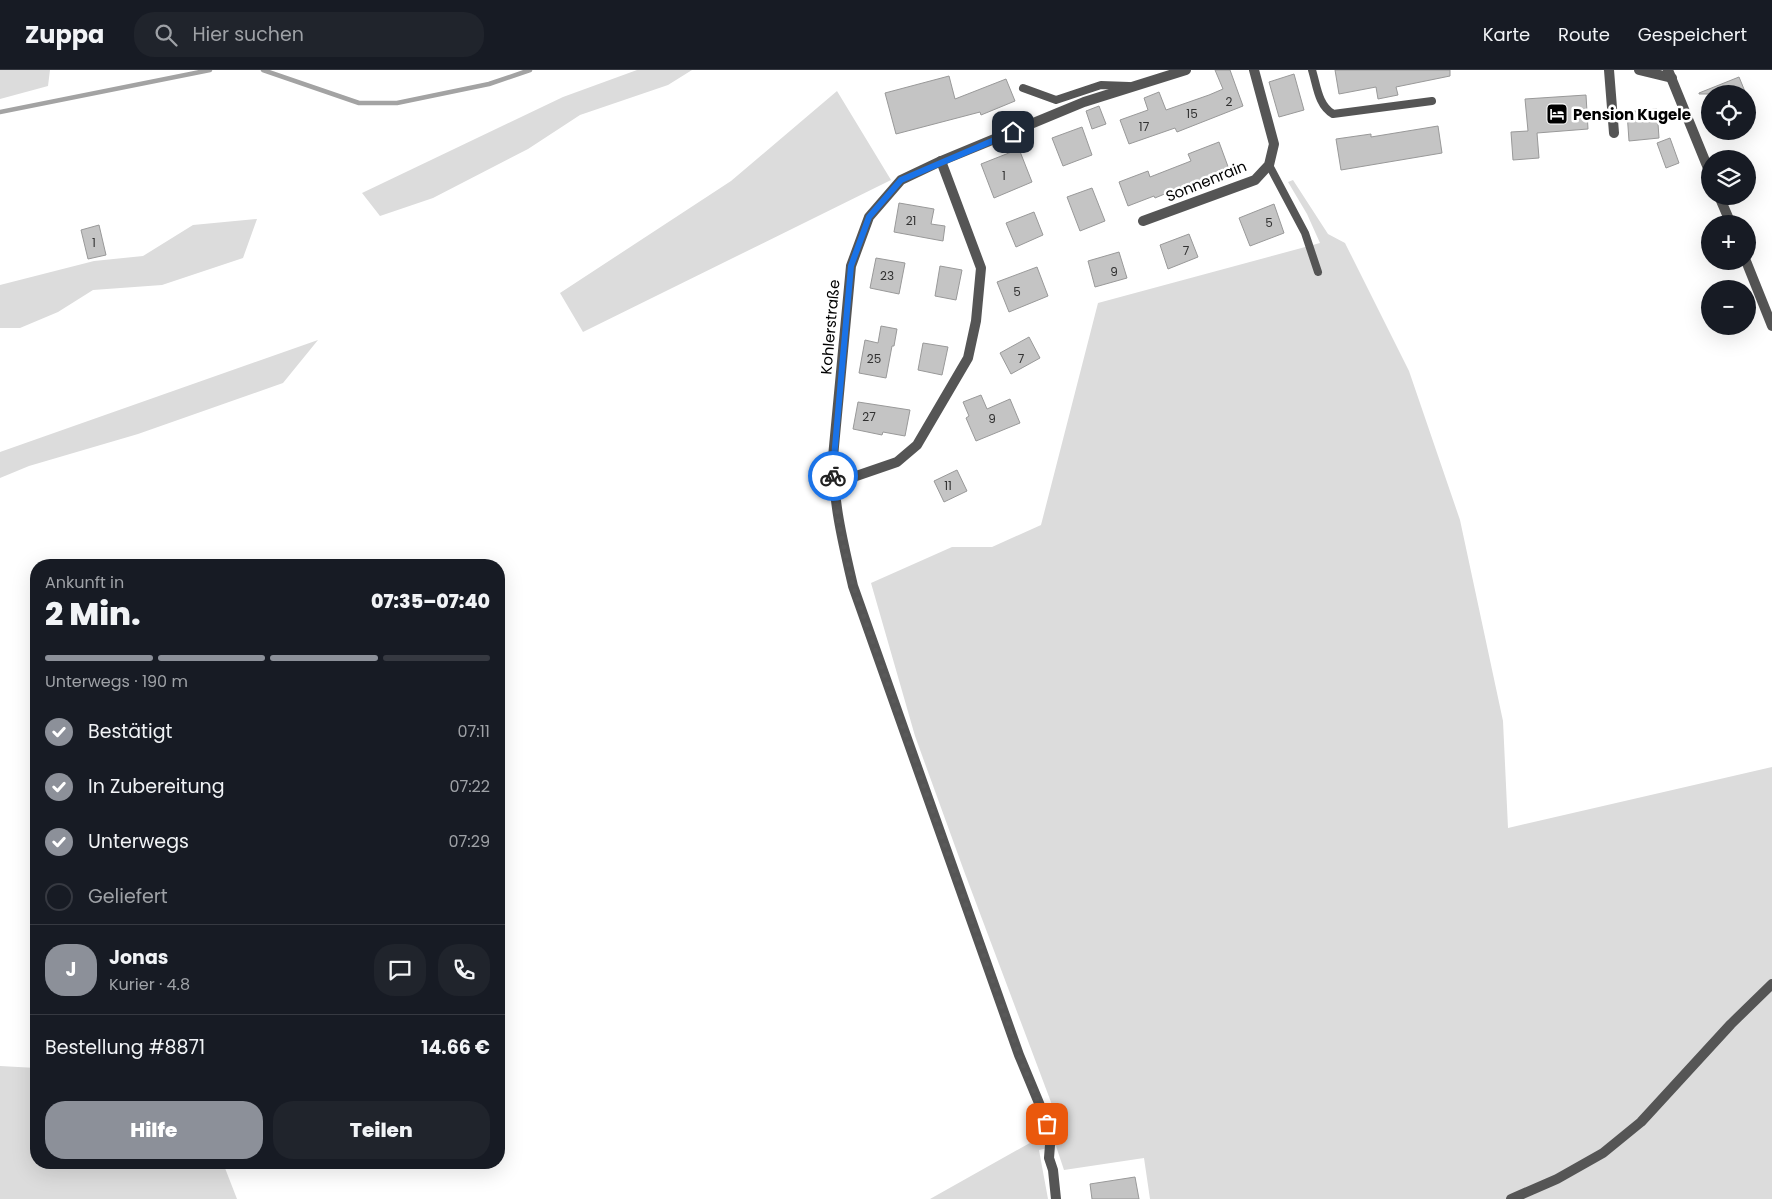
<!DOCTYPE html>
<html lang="de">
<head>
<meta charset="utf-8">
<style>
	:root { --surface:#171b24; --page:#20242c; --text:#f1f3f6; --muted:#9ea1a6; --line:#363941; --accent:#8c9099 }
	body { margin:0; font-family:Poppins,sans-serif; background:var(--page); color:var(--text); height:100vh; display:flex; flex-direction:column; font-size:19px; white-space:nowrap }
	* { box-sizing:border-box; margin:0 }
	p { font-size:16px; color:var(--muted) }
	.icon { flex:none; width:28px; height:28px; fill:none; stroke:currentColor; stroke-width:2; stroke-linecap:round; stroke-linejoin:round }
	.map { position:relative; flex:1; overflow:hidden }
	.details { position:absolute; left:30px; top:489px; width:475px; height:610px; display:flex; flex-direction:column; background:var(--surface); border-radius:20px; box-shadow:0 5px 20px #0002 }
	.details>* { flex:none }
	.fabs { position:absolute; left:1701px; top:15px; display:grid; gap:10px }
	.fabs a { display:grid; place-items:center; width:55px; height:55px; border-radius:50%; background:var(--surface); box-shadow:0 5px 20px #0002; font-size:25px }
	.pin { position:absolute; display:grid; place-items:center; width:42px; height:42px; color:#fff; margin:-21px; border-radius:10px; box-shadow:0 2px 8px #0006 }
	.courier { position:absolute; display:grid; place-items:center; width:50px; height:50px; margin:-25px; border:4px solid #1a73e8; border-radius:50%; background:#fff; color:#222; box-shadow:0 1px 6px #0007 }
	.head em { font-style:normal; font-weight:800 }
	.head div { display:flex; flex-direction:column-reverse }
	.head { display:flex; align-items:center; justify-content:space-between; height:85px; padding:0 15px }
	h1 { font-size:32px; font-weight:800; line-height:38px }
	.bar { display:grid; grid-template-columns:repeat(4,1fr); gap:8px 5px; align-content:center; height:60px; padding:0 15px }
	.bar i { height:6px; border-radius:4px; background:var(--line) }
	.bar .active { background:var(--accent) }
	.bar p { grid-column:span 4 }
	.line { display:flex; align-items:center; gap:12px; padding:0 15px; border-top:1px solid var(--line) }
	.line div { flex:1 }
	.round { display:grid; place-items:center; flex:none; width:52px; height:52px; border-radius:20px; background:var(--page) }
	ol { padding:0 15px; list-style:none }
	li { display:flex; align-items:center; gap:15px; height:55px }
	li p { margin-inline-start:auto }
	li .icon { padding:5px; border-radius:50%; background:var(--accent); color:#fff; stroke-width:4 }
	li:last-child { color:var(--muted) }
	li i { width:28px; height:28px; border:2px solid var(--line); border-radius:50% }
	.button { display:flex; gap:10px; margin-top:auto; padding:10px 15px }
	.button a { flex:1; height:58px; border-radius:20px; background:var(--accent); color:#fff; font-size:20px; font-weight:800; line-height:58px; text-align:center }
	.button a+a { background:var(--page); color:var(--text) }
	header { display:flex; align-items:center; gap:30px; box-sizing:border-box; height:70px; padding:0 25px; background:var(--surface); border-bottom:1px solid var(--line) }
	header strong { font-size:24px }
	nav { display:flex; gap:28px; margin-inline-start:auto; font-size:18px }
	.search { width:350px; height:45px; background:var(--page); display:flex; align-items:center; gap:12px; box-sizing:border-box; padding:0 18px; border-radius:20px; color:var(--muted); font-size:19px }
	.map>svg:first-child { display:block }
	.green { fill:#dcdcdc }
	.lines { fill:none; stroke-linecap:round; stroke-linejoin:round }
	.stream { stroke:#a3a3a3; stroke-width:4.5 }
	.building { fill:#c4c4c4; stroke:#999 }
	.lane { stroke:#555; stroke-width:8 }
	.street { stroke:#555; stroke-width:10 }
	.done { stroke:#595959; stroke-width:5; stroke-dasharray:0 9 }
	.route { stroke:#1a73e8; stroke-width:6 }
	.labels { text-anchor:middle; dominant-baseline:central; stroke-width:5; stroke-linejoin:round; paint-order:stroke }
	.number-label { font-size:12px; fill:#313131 }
	.poi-label { font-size:15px; font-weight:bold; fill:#000; stroke:#fff; text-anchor:start }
	.street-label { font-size:15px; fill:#000; stroke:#fff }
</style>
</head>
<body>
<header>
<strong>Zuppa</strong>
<div class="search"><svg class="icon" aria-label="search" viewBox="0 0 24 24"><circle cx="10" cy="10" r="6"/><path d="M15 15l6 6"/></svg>Hier suchen</div>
<nav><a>Karte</a><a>Route</a><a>Gespeichert</a></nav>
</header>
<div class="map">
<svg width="1772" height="1129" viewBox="0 0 1772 1129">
	<rect width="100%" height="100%" fill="#fff"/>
	<g class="green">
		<path d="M0,0H50L48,16L0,29Z"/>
		<path d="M637,0H692L668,15L580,45L528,79L433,128L380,146L362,123L563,27Z"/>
		<path d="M837,21L891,110L583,262L560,223L731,111Z"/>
		<path d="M1293,110L1328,164L1345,173L1409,301L1460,450L1503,651L1508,758L1772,697V1129H1150L1144,1088L1064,1100L1056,1076L1039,1080L1048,1129H930L1060,1056L964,801L915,666L871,513L952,477H992L1041,455L1098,233L1320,173L1307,144L1288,112Z"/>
		<path d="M257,149L243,188L162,215L93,220L58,242L20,258H0V215L94,191L143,186L193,155Z"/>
		<path d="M318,270L283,313L138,364L29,396L0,408V382Z"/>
		<path d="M0,996L36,998V1092L223,1093L237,1129H0Z"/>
	</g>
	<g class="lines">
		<g class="stream">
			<path d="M263,0L359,33H397L489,14L530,0"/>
			<path d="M0,42L210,0"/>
		</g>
	</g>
	<g class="building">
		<path d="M1215,0H1230L1243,36L1177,62L1175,58L1129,74L1120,50L1148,40L1144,28L1159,22L1166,40L1209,25L1223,19Z"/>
		<path d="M1335,0H1450V6L1396,17L1398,25L1378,29L1376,17L1339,24Z"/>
		<path d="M1294,4L1304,40L1279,47L1269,12Z"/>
		<path d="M949,6L955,29L1006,9L1015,31L981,45L980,42L896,64L885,23Z"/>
		<path d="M1739,7L1746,24H1699V23Z"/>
		<path d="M1586,25L1588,59L1537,63L1539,88L1513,90L1511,62L1528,61L1525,29Z"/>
		<path d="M1099,36L1106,54L1092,59L1086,41Z"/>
		<path d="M1657,39L1659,68L1629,71L1627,42Z"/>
		<path d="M1438,56L1442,83L1341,100L1336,69L1371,64V67Z"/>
		<path d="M1082,57L1092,85L1063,96L1052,68Z"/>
		<path d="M1670,68L1679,93L1666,98L1657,73Z"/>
		<path d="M1219,72L1230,102L1199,113L1198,110L1155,128L1154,126L1128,136L1119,112L1148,101L1150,107L1191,91L1188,84Z"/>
		<path d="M1019,79L1032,112L994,128L981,94Z"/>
		<path d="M1092,118L1105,151L1080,161L1067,127Z"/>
		<path d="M899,133L934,139L931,154L945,156L943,171L894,162Z"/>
		<path d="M1274,134L1284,163L1250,176L1239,148Z"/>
		<path d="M1034,142L1043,165L1016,177L1006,153Z"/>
		<path d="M99,155L106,185L88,189L81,160Z"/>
		<path d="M1189,164L1198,187L1168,199L1160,175Z"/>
		<path d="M1119,182L1127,208L1095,217L1088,191Z"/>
		<path d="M876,188L905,193L899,224L870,218Z"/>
		<path d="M940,196L962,200L956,230L935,226Z"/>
		<path d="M1037,197L1048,226L1009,242L997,212Z"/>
		<path d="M881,256L897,259L894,276H892L886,308L859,303L865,270L878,273Z"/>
		<path d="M1029,267L1040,288L1011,304L1000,283Z"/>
		<path d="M923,273L948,277L942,305L918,300Z"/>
		<path d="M981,325L987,339L1010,329L1020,353L976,371L966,348L969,346L963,332Z"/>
		<path d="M858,332L910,340L905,366L883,362L882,365L853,359Z"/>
		<path d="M957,400L967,421L944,432L934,411Z"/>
		<path d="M1135,1107L1139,1129H1092L1090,1114Z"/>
	</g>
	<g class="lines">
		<g class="lane">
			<path d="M1312,0C1317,16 1318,35 1333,44L1432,31"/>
			<path d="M1023,18L1056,30L1101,15L1129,16"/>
			<path d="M1269,95L1305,163L1318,202"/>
		</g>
		<g class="street">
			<path d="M1609,0L1614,63"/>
			<path d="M1639,0L1672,8"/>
			<path d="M1668,0L1710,103"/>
			<path d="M1719,126L1731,154"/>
			<path d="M1143,151L1255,110L1269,95L1274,74L1254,0"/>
			<path d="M1746,191L1772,256"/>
			<path d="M833,414L897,392L917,375L968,288L976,251L981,198L941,91"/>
			<path d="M1056,1129L1053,1100L1049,1088L1051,1062L1019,985L853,516C843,473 833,432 833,387L851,196L869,147L901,110L941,91L1084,32L1186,0"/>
			<path d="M1511,1129L1557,1109L1603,1083L1641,1052L1731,954L1772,914"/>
		</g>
	</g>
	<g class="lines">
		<path class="done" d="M833,406L839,455L853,516L1019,985L1047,1054"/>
		<path class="route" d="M833,406L834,388L851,196L869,147L901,110L1013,62"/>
	</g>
	<defs>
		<g id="hotel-square" transform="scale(1.125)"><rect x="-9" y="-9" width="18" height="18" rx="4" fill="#000" stroke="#fff"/><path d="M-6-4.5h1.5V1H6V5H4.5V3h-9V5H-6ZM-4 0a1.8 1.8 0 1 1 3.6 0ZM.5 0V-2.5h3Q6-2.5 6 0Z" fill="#fff"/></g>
	</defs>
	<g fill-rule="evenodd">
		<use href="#hotel-square" x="1557" y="44"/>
	</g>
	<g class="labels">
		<g class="number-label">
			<text x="1229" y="31">2</text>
			<text x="1192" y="43">15</text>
			<text x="1144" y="56">17</text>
			<text x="1004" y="105">1</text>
			<text x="911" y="150">21</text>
			<text x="1269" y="152">5</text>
			<text x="94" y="172">1</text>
			<text x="1186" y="180">7</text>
			<text x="1114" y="201">9</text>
			<text x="887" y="205">23</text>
			<text x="1017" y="221">5</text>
			<text x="874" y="288">25</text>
			<text x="1021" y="288">7</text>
			<text x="869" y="346">27</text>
			<text x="992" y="348">9</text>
			<text x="948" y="415">11</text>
		</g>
		<g class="poi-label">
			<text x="1573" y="44">Pension Kugele</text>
		</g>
		<g class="street-label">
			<text transform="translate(1206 111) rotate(-22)">Sonnenrain</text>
			<text transform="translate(830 257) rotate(-85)">Kohlerstraße</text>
		</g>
	</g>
</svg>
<div class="fabs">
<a><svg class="icon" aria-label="locate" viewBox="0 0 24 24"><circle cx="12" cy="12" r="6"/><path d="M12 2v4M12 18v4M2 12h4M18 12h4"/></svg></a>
<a><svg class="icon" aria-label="layers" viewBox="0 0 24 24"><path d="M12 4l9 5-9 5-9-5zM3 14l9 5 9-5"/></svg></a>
<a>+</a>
<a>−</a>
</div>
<div class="pin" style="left:1047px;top:1054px;background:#ea580c"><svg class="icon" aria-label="bag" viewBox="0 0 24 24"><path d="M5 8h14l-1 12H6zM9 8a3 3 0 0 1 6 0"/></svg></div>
<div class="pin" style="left:1013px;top:62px;background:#1f2937"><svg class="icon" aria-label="home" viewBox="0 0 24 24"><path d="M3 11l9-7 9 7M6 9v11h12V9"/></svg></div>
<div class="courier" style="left:833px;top:406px"><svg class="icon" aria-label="bike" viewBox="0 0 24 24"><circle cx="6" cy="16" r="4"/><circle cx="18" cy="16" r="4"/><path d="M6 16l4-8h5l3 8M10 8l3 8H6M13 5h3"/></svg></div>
<section class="details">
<div class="head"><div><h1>2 Min.</h1><p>Ankunft in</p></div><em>07:35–07:40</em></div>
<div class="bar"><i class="active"></i><i class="active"></i><i class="active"></i><i></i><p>Unterwegs · 190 m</p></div>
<ol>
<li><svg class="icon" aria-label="check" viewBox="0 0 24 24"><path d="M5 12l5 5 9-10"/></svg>Bestätigt<p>07:11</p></li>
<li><svg class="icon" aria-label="check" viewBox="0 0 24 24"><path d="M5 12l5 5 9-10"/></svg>In Zubereitung<p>07:22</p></li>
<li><svg class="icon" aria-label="check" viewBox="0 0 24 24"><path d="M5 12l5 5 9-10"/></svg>Unterwegs<p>07:29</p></li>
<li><i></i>Geliefert</li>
</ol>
<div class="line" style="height:90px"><b class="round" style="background:var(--accent);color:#fff">J</b><div><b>Jonas</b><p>Kurier · 4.8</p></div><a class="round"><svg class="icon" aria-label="chat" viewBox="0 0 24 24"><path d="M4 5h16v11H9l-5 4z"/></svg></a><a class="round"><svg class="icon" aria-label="phone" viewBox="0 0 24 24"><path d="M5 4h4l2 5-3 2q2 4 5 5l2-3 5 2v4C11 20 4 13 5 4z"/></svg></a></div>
<div class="line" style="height:65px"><div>Bestellung #8871</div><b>14.66 €</b></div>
<div class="button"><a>Hilfe</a><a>Teilen</a></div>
</section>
</div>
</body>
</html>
